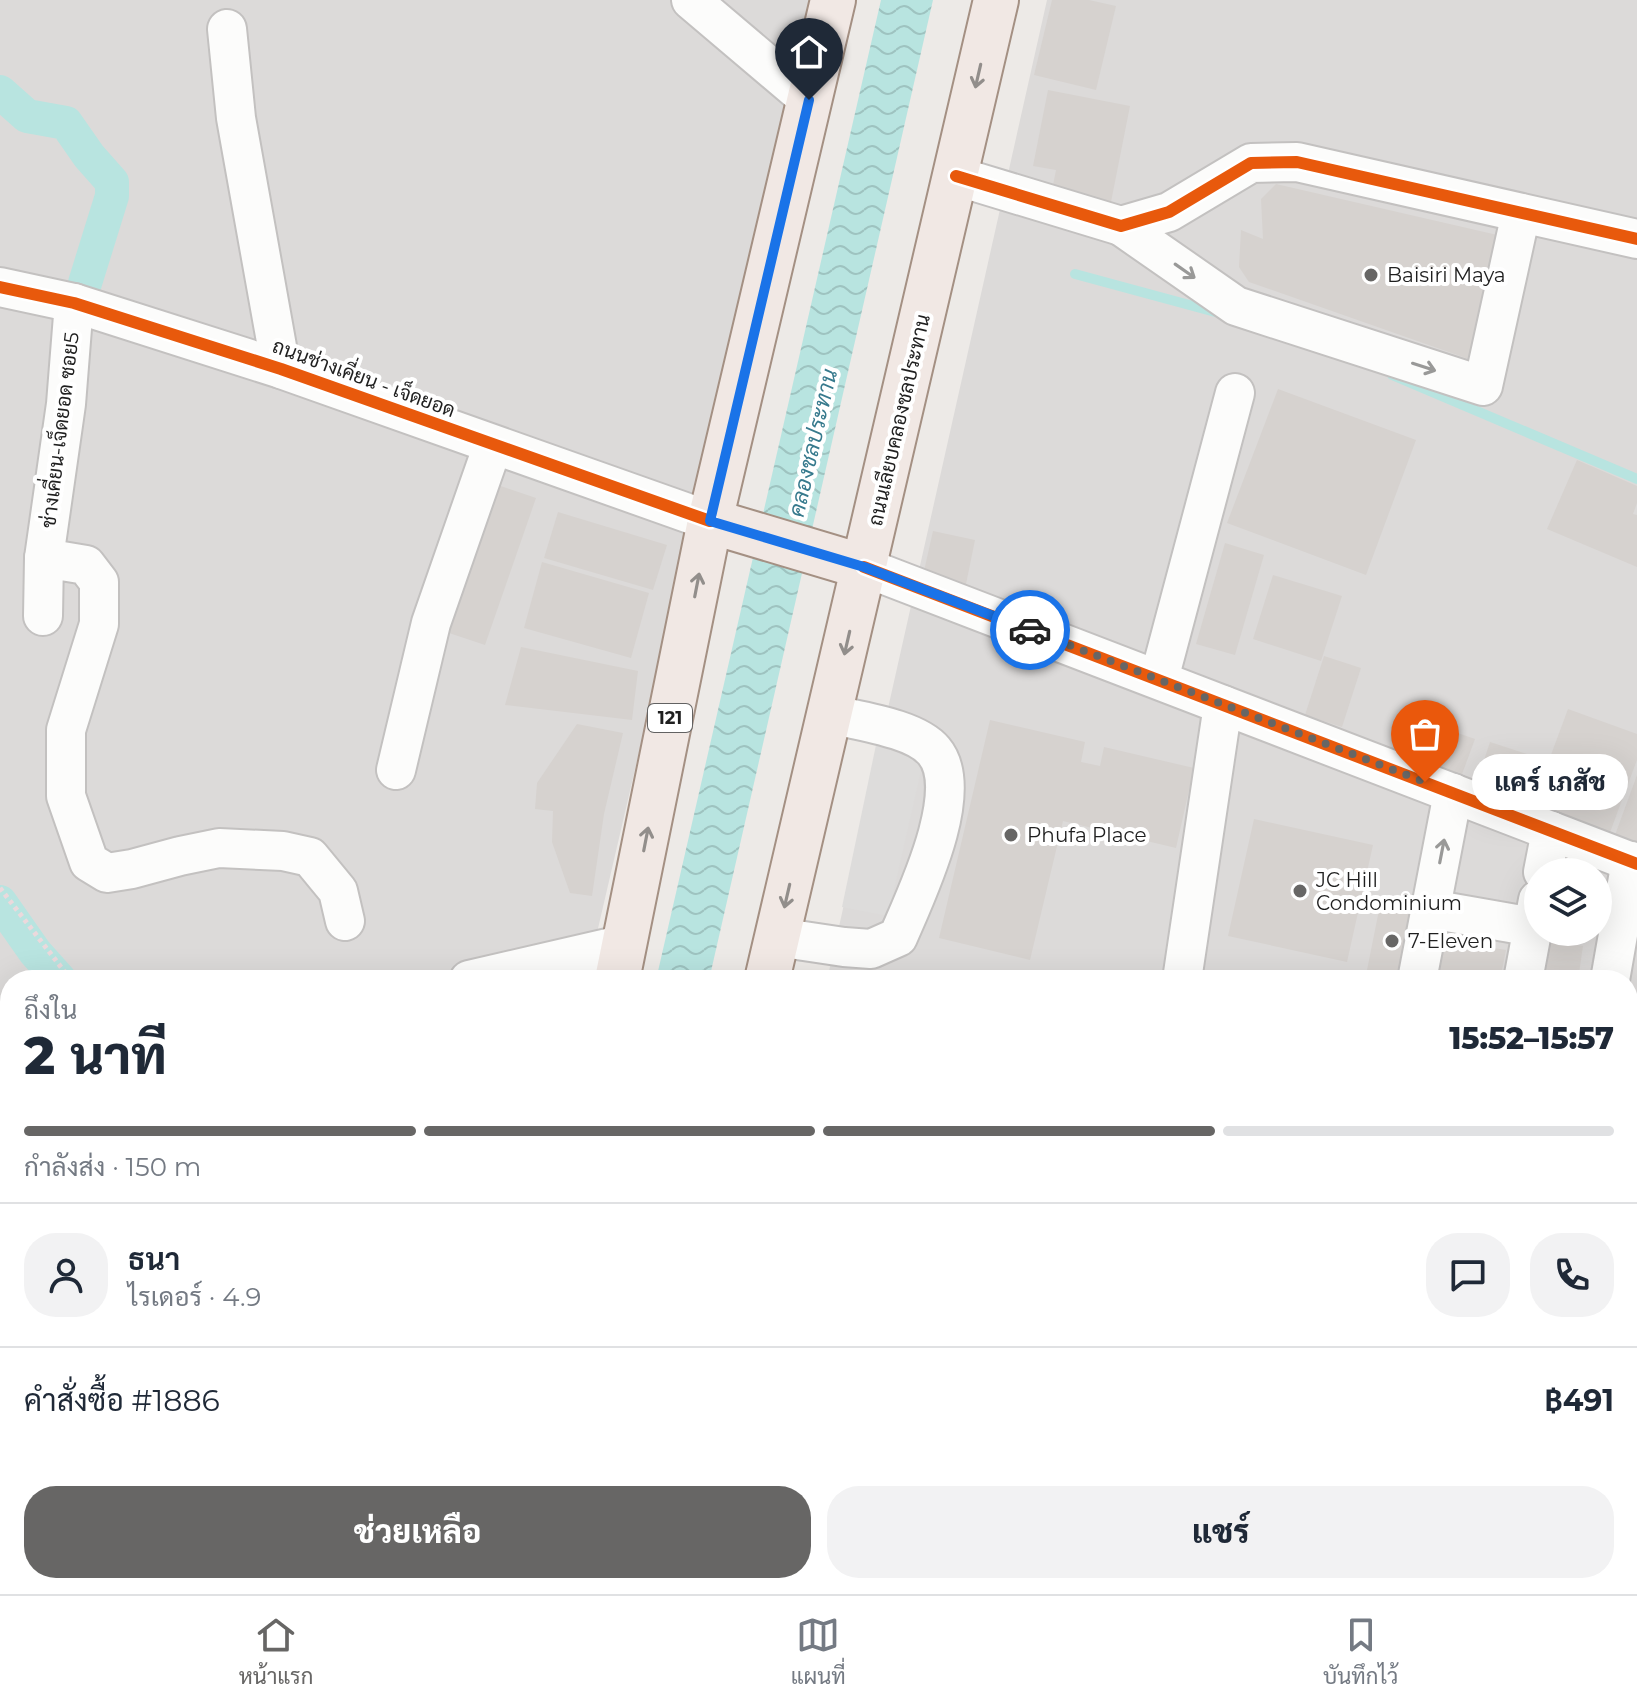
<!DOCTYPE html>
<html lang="th">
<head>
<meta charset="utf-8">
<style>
	:root { --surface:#fff; --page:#f2f2f3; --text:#1f2937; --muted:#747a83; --line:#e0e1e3; --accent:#676665 }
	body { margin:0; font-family:Montserrat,Sarabun,sans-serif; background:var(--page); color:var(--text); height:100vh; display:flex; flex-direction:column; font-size:30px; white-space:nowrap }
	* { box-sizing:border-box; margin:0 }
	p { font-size:26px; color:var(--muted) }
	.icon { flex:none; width:44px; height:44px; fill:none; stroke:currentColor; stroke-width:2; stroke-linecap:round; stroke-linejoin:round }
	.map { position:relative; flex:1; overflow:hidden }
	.side { position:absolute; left:0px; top:970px; width:1638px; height:624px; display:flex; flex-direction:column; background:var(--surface); border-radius:32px 32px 0 0; box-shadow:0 8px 32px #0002 }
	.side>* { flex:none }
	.buttons { position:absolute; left:1524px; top:858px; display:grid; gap:16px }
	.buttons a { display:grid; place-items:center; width:88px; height:88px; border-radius:50%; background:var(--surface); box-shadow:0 8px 32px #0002; font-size:40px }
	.pin { position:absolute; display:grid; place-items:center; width:68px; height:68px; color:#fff; margin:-82px -34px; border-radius:50% 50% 50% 0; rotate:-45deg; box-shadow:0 0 8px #0007 }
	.pin .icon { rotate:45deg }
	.courier { position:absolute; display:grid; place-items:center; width:80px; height:80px; margin:-40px; border:6px solid #1a73e8; border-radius:50%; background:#fff; color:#222; box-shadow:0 2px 10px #0007 }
	.bubble { position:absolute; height:56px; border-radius:28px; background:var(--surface); box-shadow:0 8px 32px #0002; font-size:26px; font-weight:800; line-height:56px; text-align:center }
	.overview em { font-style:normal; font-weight:800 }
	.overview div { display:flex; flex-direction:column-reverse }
	.overview { display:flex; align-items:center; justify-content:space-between; height:136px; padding:0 24px }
	h1 { font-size:52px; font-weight:800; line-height:60px }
	.bar { display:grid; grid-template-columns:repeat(4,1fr); gap:12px 8px; align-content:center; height:96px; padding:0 24px }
	.bar i { height:10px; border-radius:6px; background:var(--line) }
	.bar .selected { background:var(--accent) }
	.bar p { grid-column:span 4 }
	.line { display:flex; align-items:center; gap:20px; padding:0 24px; border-top:2px solid var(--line) }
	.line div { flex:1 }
	.round { display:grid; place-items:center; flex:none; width:84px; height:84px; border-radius:32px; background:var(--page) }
	.cta { display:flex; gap:16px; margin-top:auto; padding:16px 24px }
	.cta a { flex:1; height:92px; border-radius:32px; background:var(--accent); color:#fff; font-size:32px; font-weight:800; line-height:92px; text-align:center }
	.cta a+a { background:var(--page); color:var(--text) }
	.dock { display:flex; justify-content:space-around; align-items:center; height:112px; border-top:2px solid var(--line); background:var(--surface); font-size:22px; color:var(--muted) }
	.dock a { display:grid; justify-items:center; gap:4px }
	.dock .selected { color:var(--accent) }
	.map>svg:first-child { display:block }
	.residential { fill:#dcdad9; fill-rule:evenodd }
	.parking { fill:#dddcdb }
	.water { fill:url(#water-waves) }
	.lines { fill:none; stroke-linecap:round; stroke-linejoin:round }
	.stream { stroke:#b8e4e0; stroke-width:10 }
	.canal { stroke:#b8e4e0; stroke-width:34 }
	.building { fill:#d6d2cf }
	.minor-casing { stroke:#c3c1c0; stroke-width:42 }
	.major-casing { stroke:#a49083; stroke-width:48 }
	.path { stroke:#ebd9dc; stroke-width:5; stroke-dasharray:4 4; stroke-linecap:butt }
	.minor { stroke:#fcfcfb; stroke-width:38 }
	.major { stroke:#f1e8e4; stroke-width:44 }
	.cycleway-casing { stroke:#fff; stroke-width:17 }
	.cycleway { stroke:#e8590c; stroke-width:12 }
	.oneway { stroke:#928e8b }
	.oneway2 { stroke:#999998 }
	.done { stroke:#676665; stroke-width:8; stroke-dasharray:0 14.4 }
	.route { stroke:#1a73e8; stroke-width:10 }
	.poi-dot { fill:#676665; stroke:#fff; stroke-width:3 }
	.labels { text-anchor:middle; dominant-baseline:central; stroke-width:8; stroke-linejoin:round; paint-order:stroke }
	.shield { fill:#fff; stroke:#626262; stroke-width:2 }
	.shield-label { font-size:18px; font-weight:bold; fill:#1f1f1f }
	.poi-label { font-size:20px; fill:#1f1f1f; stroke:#fff; text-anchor:start }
	.street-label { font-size:20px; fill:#1f1f1f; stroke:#fff }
	.water-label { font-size:22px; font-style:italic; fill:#377a8d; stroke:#fff }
</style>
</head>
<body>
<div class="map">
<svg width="1637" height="1594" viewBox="0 0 1637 1594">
	<defs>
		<pattern id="water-waves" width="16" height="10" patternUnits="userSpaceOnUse" patternTransform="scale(2)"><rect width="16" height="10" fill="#b8e4e0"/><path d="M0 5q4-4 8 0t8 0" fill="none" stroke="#9ec3c0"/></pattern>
	</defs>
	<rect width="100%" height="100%" fill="#edeae7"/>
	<g class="residential">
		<path d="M0,0H814L586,980H10V1584H121L77,1594H0Z"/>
		<path d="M1047,0H1637V1594H646L655,1584H1628V980H827ZM1538,872H1598V932H1538Z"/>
	</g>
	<path class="parking" d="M876,745L923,762L888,916L842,907Z"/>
	<g class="water">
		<path d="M881,0H933L709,980H656Z"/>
		<path d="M362,1584H492L478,1594H320Z"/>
	</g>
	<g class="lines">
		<g class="stream">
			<path d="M1075,274L1219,313"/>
			<path d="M1392,375L1637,479"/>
		</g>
		<g class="canal">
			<path d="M0,92L27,116L66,123L89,156L112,182V196L85,283"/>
			<path d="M0,902L35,952L60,980"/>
		</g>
	</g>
	<g class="building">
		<path d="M1052,0H1089L1116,6L1096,90L1034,75Z"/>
		<path d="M1048,90L1130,106L1110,207L1051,195L1056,170L1033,166Z"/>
		<path d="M1276,184L1506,237L1480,363L1249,282L1239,267L1241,230L1263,239L1261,199Z"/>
		<path d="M1278,389L1416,440L1366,575L1227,523Z"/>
		<path d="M1577,460L1637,486V503L1633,514L1637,515V567L1547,529Z"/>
		<path d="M489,482L536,498L485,645L437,629Z"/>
		<path d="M558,512L667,545L653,590L544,558Z"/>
		<path d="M933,531L975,540L965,589L922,580Z"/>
		<path d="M1225,543L1264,555L1235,655L1196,644Z"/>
		<path d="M542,562L649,593L631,658L524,628Z"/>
		<path d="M1273,575L1342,596L1321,661L1253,639Z"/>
		<path d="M521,647L638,671L632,720L505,705Z"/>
		<path d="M1324,656L1361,668L1342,727L1305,715Z"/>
		<path d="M1568,709L1637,734V760L1609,835L1532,806Z"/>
		<path d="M1414,718L1475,739L1461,777L1401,755Z"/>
		<path d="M990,720L1085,742L1081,762L1100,766L1104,747L1194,768L1176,848L1063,821L1030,960L939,938Z"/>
		<path d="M577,724L623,733L604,814L592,896L570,893L552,842L553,811L535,809L537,783Z"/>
		<path d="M1490,742L1539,758L1524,801L1476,784Z"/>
		<path d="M1637,775V843L1615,835Z"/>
		<path d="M1254,819L1373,845L1347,962L1228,936Z"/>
		<path d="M1382,895L1419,902L1404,980H1365Z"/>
		<path d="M1541,939L1583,946L1578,980H1534Z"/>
		<path d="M1445,940L1506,950L1500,980H1438Z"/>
		<path d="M1630,1011L1637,1013V1426L1628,1425Z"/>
		<path d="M0,1136L10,1137V1192H0Z"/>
		<path d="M1637,1541V1570L1628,1566V1560Z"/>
		<path d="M730,1584H918L917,1594H729Z"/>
		<path d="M924,1584H1140L1142,1594H926Z"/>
	</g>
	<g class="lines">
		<g class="minor-casing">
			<g id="minor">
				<path d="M691,0L809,100"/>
				<path d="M227,29L236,118L281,369"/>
				<path d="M956,176L1121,226L1169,212L1251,163L1297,162L1637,239"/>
				<path d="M1121,226L1236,306L1483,386L1521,213"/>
				<path d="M0,287L74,303L281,369L710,521"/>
				<path d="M44,558L66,404L74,303"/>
				<path d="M864,567L1637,864"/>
				<path d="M43,616L44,558L86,565L99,582V624L66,730V796L89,862L107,873L132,869L180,856L219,848L283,851L310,857L338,891L345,921"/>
				<path d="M1159,679L1235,393"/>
				<path d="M396,770L431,623L493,445"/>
				<path d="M1543,872L1551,831"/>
				<path d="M1430,909L1533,927"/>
				<path d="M777,937L844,947L871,949L898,937C916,895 967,790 934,751C915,728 858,721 830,714"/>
				<path d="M469,980L625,944"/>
				<path d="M1182,980L1223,705"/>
				<path d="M1417,980L1453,793"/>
				<path d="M1523,980L1538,900"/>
				<path d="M1610,980L1631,861"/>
				<path d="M0,1122L10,1123"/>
				<path d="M1272,1584L1273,1594"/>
				<path d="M15,1594V1584"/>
				<path d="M702,1594L703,1584"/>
			</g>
		</g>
		<g class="major-casing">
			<g id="major">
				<path d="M710,521L864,567"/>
				<path d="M617,980L710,521L833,0"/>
				<path d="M767,980L996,0"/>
				<path d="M188,1594L237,1584"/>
				<path d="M565,1594L576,1584"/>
			</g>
		</g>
		<path class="path" d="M0,888L71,980"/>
		<use href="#minor" class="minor"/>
		<use href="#major" class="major"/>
		<g class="cycleway-casing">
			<g id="cycleway">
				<path d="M956,176L1121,226L1169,212L1251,163L1297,162L1637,239"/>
				<path d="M0,287L74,303L281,369L710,521"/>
				<path d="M864,567L1637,864"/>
			</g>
		</g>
		<use href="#cycleway" class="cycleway"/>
	</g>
	<defs><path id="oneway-shaft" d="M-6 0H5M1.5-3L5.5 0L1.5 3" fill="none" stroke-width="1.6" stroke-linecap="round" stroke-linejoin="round" transform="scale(2)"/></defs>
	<g class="oneway">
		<use href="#oneway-shaft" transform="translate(978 76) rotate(103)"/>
		<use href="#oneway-shaft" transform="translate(697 585) rotate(-79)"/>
		<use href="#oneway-shaft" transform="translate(847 643) rotate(103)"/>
		<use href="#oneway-shaft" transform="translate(646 839) rotate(-79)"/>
		<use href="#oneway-shaft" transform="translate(787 896) rotate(103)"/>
	</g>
	<g class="oneway2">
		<use href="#oneway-shaft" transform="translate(1185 271) rotate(35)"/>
		<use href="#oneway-shaft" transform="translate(1424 367) rotate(18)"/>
		<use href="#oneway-shaft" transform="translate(1442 851) rotate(-79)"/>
	</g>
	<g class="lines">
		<path class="done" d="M1030,630L1425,782"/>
		<path class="route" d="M809,100L710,521L864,567L1030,630"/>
	</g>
	<g class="poi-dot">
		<circle cx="1371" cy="275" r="8"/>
		<circle cx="1011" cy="835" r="8"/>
		<circle cx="1300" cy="891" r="8"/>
		<circle cx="1392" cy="941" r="8"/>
	</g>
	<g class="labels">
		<rect class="shield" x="648" y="704" width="44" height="28" rx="6"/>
		<g class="shield-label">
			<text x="670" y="718">121</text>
		</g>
		<g class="poi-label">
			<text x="1387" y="275">Baisiri Maya</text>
			<text x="1027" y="835">Phufa Place</text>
			<text x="1316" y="880">JC Hill<tspan x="1316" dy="23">Condominium</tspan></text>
			<text x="1408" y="941">7-Eleven</text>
		</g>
		<g class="street-label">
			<text transform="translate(364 378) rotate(20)">ถนนช่างเคี่ยน - เจ็ดยอด</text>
			<text transform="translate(899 420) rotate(-77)">ถนนเลียบคลองชลประทาน</text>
			<text transform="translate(60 430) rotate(-83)">ช่างเคี่ยน-เจ็ดยอด ซอย5</text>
		</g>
		<g class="water-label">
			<text transform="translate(813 443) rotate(-77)">คลองชลประทาน</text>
		</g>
	</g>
</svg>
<div class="buttons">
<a><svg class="icon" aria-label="layers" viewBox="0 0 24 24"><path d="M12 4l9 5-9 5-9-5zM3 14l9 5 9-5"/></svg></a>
</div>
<div class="pin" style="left:1425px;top:782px;background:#ea580c"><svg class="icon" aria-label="bag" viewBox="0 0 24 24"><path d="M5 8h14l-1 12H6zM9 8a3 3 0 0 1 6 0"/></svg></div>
<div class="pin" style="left:809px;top:100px;background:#1f2937"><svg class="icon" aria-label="home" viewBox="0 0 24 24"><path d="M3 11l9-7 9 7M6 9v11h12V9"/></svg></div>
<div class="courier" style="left:1030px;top:630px"><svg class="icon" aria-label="car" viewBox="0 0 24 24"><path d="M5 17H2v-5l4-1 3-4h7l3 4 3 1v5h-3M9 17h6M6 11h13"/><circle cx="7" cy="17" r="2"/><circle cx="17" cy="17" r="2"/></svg></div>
<div class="bubble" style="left:1472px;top:754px;width:156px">แคร์ เภสัช</div>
<section class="side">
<div class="overview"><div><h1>2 นาที</h1><p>ถึงใน</p></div><em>15:52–15:57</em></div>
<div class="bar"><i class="selected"></i><i class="selected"></i><i class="selected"></i><i></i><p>กำลังส่ง · 150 m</p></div>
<div class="line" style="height:144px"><a class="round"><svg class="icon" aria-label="person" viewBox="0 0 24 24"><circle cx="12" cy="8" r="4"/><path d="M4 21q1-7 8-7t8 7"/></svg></a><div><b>ธนา</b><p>ไรเดอร์ · 4.9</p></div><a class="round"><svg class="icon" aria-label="chat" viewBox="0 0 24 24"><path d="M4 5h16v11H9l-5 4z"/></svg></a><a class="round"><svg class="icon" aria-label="phone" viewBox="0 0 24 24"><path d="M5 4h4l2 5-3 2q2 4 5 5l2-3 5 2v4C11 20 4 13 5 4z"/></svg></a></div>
<div class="line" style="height:104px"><div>คำสั่งซื้อ #1886</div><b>฿491</b></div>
<div class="cta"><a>ช่วยเหลือ</a><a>แชร์</a></div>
</section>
</div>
<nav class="dock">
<a class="selected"><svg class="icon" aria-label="home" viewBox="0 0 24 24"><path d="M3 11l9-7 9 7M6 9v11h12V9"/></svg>หน้าแรก</a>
<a><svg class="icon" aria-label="map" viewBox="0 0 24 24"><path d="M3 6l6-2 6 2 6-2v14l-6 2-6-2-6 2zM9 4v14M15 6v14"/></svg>แผนที่</a>
<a><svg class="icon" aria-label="saved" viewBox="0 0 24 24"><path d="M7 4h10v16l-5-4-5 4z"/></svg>บันทึกไว้</a>
</nav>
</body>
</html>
